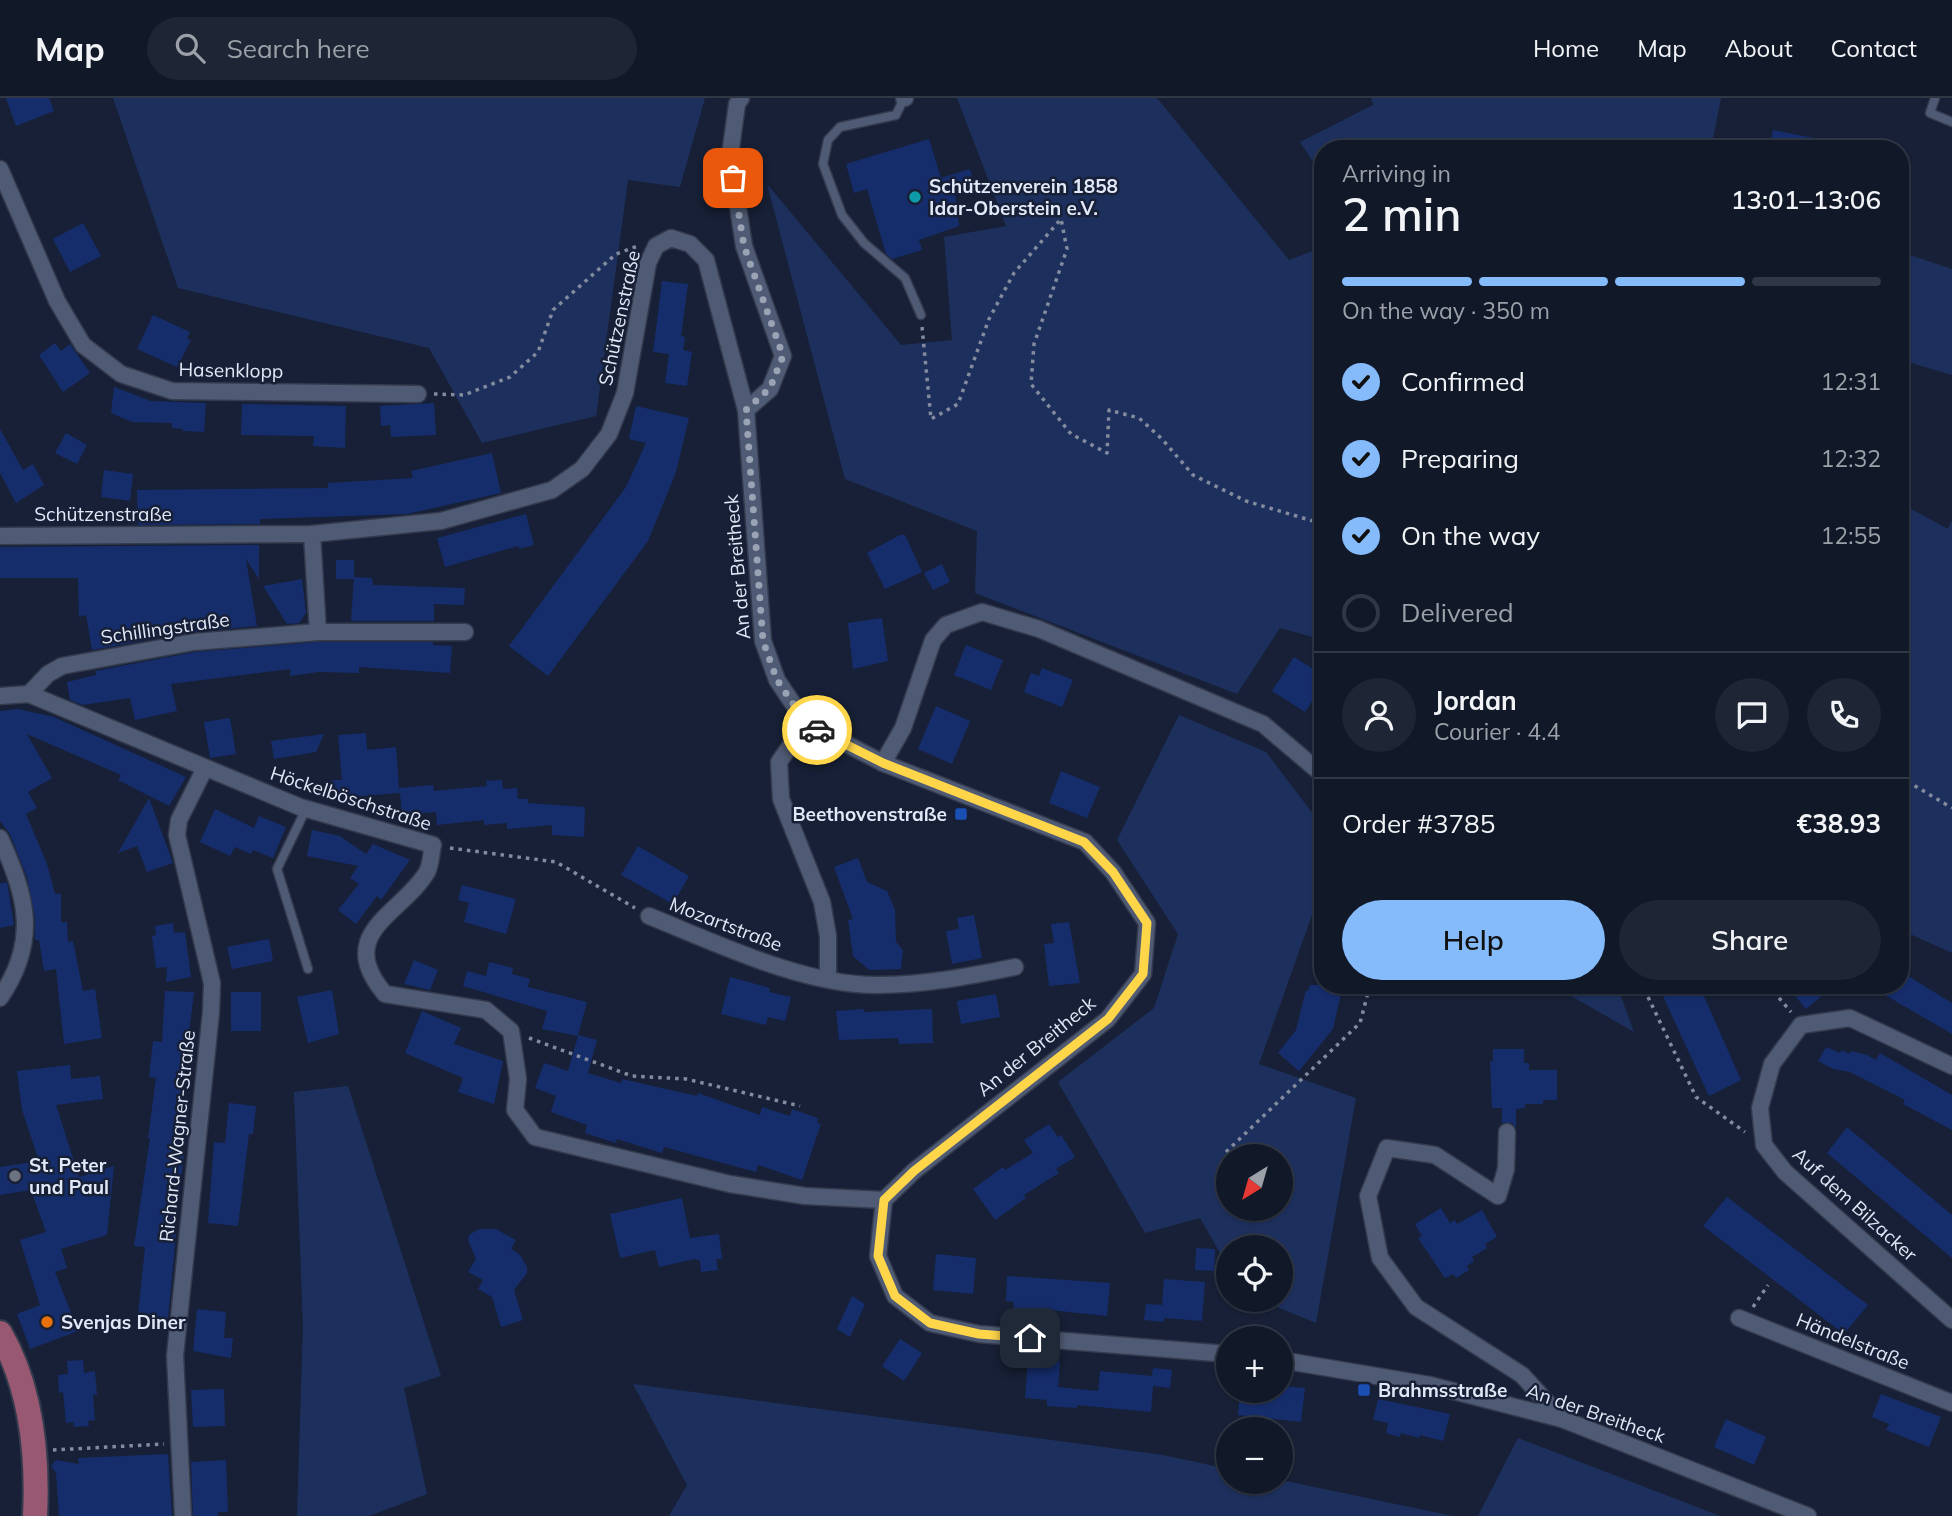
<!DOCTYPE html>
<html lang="en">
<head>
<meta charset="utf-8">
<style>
	:root { --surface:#111828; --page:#1e2534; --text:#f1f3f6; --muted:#9ca0a8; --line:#303745; --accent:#85bbfb }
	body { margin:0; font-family:Mulish,sans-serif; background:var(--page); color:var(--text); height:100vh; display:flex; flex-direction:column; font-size:26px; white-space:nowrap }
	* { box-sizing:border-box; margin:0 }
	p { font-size:23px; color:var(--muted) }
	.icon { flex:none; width:38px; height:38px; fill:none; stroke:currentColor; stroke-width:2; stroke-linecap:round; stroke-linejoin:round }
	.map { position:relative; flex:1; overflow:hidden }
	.details { position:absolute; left:1314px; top:42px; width:595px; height:854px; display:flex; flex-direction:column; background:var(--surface); border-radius:28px; box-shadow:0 2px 5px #0004,0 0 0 2px var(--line) }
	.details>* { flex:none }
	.needle { width:46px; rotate:217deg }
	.tools { position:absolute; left:1216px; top:1046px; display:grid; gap:14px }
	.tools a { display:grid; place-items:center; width:77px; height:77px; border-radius:50%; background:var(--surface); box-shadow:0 2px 5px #0004,0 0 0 2px var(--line); font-size:35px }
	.pin { position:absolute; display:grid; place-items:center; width:60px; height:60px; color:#fff; margin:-30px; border-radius:14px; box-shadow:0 4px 10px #0006 }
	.courier { position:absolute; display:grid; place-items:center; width:70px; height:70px; margin:-35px; border:5px solid #ffd54a; border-radius:50%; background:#fff; color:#222; box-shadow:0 2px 9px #0007 }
	.summary em { font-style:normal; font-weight:600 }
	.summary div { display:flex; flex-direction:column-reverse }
	.summary { display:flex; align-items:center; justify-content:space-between; height:119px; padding:0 28px }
	h1 { font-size:46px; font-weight:600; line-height:52px }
	.bar { display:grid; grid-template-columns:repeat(4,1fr); gap:10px 7px; align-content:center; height:84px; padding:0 28px }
	.bar i { height:9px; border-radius:5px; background:var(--line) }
	.bar .selected { background:var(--accent) }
	.bar p { grid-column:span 4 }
	.line { display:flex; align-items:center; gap:18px; padding:0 28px; border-top:2px solid var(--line) }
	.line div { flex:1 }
	.round { display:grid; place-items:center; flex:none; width:74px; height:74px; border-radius:37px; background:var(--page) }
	ol { padding:0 28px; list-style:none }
	li { display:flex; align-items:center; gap:21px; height:77px }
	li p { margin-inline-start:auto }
	li .icon { padding:7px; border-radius:50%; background:var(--accent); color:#111; stroke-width:4 }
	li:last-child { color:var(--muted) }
	li i { width:38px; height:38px; border:4px solid var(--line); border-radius:50% }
	.cta { display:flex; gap:14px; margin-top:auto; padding:14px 28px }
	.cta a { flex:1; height:80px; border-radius:42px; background:var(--accent); color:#111; font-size:28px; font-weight:600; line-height:80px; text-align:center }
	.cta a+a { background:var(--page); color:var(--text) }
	header { display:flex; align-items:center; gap:42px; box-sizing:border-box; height:98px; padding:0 35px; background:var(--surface); border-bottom:2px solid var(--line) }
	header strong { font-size:33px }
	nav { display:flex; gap:38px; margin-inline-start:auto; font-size:24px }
	.search { width:490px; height:63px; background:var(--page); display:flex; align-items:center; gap:18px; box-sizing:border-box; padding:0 24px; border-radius:38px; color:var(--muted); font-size:26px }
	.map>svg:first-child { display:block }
	.green { fill:#1d305d; fill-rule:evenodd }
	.building { fill:#162d6c }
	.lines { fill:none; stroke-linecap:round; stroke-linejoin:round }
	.service-casing { stroke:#343a4d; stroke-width:11 }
	.minor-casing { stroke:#343a4d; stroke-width:19 }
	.primary-casing { stroke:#343a4d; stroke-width:28 }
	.path { stroke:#838c9e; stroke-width:3.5; stroke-dasharray:3.5 5; stroke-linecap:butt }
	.service { stroke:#4f5b74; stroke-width:8 }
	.minor { stroke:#4f5b74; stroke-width:16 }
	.primary { stroke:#995871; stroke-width:24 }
	.done { stroke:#9aa3b4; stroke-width:7; stroke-dasharray:0 12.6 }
	.route { stroke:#ffd54a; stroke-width:9 }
	.culture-dot { fill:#0f9aa8; stroke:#172036; stroke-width:2.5 }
	.transit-dot { fill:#1a4fb4; stroke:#172036; stroke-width:2.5 }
	.worship-dot { fill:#6b7280; stroke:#172036; stroke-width:2.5 }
	.food-dot { fill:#e8710a; stroke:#172036; stroke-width:2.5 }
	.labels { text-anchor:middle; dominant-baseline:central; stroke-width:5; stroke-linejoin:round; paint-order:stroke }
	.poi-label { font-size:19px; font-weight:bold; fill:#e1e9f8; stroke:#172036; text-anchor:start }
	.street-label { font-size:19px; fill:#e1e9f8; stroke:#172036 }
</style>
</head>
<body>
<header>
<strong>Map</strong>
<div class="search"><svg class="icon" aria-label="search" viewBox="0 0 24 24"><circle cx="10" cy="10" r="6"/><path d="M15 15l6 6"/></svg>Search here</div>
<nav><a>Home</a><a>Map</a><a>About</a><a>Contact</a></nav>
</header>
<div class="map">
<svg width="1952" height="1418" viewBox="0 0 1952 1418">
	<rect width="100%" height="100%" fill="#172036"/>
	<g class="green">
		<path d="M113,0H705L680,89L628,82L596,318L482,345L429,250L178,190Z"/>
		<path d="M957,0H1157L1289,162L1323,149V542L1280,530L1237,596L975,495L977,433L845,381L767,86L901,247L952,242L944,139L1006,128Z"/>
		<path d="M1371,0H1721L1711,51H1323V79L1300,44L1373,7Z"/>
		<path d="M1901,154L1952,171V277L1901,262Z"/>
		<path d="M1900,405L1948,431L1952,422V855L1901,832Z"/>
		<path d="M1179,617L1266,654L1323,729V786L1259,966L1356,1000L1316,1225L1260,1202H1281V1150H1228V1169L1200,1120L1145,1135L1058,984L1154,910L1178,836L1117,742ZM1228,1059H1281V1111H1228Z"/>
		<path d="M1552,887H1617L1634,934Z"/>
		<path d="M348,988L441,1278L404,1290L427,1396L369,1418H297L303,1228L294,994Z"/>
		<path d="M633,1286L1163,1357L1228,1371V1384H1281V1382L1453,1418H669L687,1387Z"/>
		<path d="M1518,1340L1720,1418H1478Z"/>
	</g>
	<g class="building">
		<path d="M6,0H49L54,13L16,28Z"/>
		<path d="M1773,32L1829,43V51H1769Z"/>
		<path d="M929,41L941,80L970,71L975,89L955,96L959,128L919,142L922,152L892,161L886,156L867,91L854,95L846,66Z"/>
		<path d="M83,125L101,158L70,174L53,141Z"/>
		<path d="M662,183L688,186L681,238L685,239L683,252L692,254L687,288L665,285L669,256L653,254Z"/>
		<path d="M153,217L190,234L187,241L191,242L177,269L137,251Z"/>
		<path d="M55,245L61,253L70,246L90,275L63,294L39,257Z"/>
		<path d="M114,289L151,303L206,305L204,334L183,333V331L172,330V325L132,324L111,315Z"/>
		<path d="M434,305L436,337L391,339L390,327L381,328L380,308Z"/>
		<path d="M242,306L346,308L345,350L313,348L314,338L241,337Z"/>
		<path d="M636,308L689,320L676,374L648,443L548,578L509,548L626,389L646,345L629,341Z"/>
		<path d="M0,331L23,372L33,366L44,387L16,405L0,375Z"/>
		<path d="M66,335L87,347L77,366L55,355Z"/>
		<path d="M492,355L501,395L407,416L260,421V426L138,427L137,392L328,390V385L413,380L411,373Z"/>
		<path d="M104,372L133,376L130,403L101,399Z"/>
		<path d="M526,416L534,447L519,451L518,448L445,469L437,440Z"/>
		<path d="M900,437H905L922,474L885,491L867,455Z"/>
		<path d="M259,447V481L246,461L257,528L192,534L92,552L86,517L79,519L78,480H0V449Z"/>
		<rect x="336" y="462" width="18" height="19"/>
		<path d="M942,466L950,484L933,492L924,475Z"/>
		<path d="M354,479L372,480L373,487L465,490L464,507L434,506V523H351Z"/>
		<path d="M302,481L306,515L299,525L287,526L263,488Z"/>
		<path d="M882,520L888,563L853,571L848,525Z"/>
		<path d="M318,544H433V547L452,548L450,575L359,569V575L319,574L290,578V571L171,586L177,613L135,622L130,600L83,607L70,602L67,584L96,577L95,573L195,554Z"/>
		<path d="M966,547L1003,562L991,592L954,577Z"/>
		<path d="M1294,559L1323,577V586L1305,614L1272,593Z"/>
		<path d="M1042,570L1073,582L1062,609L1024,594L1031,575L1039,578Z"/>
		<path d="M936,608L970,623L952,666L918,651Z"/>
		<path d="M18,611L54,619L186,679L169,708L118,682L121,677L27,636L52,680L28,694L37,710L26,716L47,766L55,796H61V824H67L68,844L73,843L83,893L95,891L102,940L64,946L56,871L44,873L39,842H35V819L27,779L10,736L0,723V613Z"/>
		<path d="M230,620L236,656L210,660L204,624Z"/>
		<path d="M366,635L367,652L396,649L399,690L433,687L434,693L487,688L486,683L502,682L503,691L517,690L518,701H528V705L585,709L584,739L552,737V727L507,731V725L484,727V722L437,727L436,714L402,717L400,695L334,700L332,682H342L338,637Z"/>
		<path d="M324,636L316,654L274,661L271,643Z"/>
		<path d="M1061,673L1100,689L1087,720L1049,705Z"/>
		<path d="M149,700L173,765L147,774L137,748L118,755Z"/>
		<path d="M215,711L254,730L259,718L286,729L273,760L253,752L251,756L235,749L230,758L200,744Z"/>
		<path d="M312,732L340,738L366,756L373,746L410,762L381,802L377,798L356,826L338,812L359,786L350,780L358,768L307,758Z"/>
		<path d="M638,748L689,778L673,806L621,777Z"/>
		<path d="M858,760L867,784L887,793L895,812L896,844L903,852L901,871L869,872L853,858L848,822L853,821L834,769Z"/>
		<path d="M7,784L14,827L0,830V786Z"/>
		<path d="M462,787L516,801L506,836L464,824L469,805L458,802Z"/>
		<path d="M974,817L982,860L952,866L946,833L959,831L957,820Z"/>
		<path d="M1069,824L1080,885L1049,888L1044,846L1054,845L1051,826Z"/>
		<path d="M173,825L174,835L185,834L191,879L166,884L167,869L156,870L152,838L156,837L155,828Z"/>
		<path d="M269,841L273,863L232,871L227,849Z"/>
		<path d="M414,862L438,872L430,892L404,886Z"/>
		<path d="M489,864L513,870L512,876L530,881L528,889L587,904L578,937L597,942L588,975L621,985L622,981L697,998L698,995L760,1017L762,1009L790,1018L792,1011L818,1020L817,1025L821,1026L802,1082L758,1067L756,1074L664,1049L662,1055L617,1041L616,1045L585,1035L587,1027L551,1014L556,998L535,990L544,965L568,973L578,938L542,931L547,913L463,888L467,873L486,878Z"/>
		<path d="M1900,873L1952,905V936L1868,887H1900Z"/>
		<path d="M730,879L770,890L769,894L791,899L785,923L768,919L766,927L721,916Z"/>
		<path d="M1310,887H1343L1333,931L1299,973L1278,955L1296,932L1306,892L1308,893Z"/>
		<path d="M1680,887H1699L1741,982L1709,998L1662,896Z"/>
		<path d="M1786,887H1835L1806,911Z"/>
		<path d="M332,892L339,936L308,945L297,899Z"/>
		<path d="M165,893L194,894L180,1010H184L178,1057L184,1058L173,1136L176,1137L168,1220L138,1217L145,1149L134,1148L150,1040H148L156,980L149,979L153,943L162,944Z"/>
		<rect x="231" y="894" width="30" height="39"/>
		<path d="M996,896L1000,919L961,926L957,903Z"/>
		<path d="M864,911V914L932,911L933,945L899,946L898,940L839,942L836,913Z"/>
		<path d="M422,913L461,930L454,946L503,963L494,1006L458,994L463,980L405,955Z"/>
		<path d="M1826,949L1840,955L1842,952L1849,956L1851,953L1867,957L1876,962L1880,955L1952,997V1032L1903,1006L1905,1002L1850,974L1833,971L1818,963Z"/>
		<path d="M1493,951H1524V965H1529V972H1557V1002H1543V1006H1525V1010L1516,1011V1030L1512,1025H1502V1010H1492L1490,963H1493Z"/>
		<path d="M70,967L71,981L100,978L103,1001L56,1007L79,1079L114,1068L107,1137L61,1151L67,1170L55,1174L78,1233L30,1251L17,1216L40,1207L20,1142L46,1134L31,1092L0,1097V1069L39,1063L22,1012L17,973Z"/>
		<path d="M229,1005L256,1008L253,1036H249L238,1128L208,1125L214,1044L225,1045Z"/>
		<path d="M1049,1026L1058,1039L1061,1037L1075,1059L1056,1071L1059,1075L1024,1097L1026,1100L995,1122L973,1091L1003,1069L1005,1072L1033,1055L1024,1042Z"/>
		<path d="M1847,1029L1952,1117V1160L1827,1055Z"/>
		<path d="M1727,1099L1868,1207L1844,1236L1703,1128Z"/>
		<path d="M682,1100L690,1140L719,1136L722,1161H716L718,1172L701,1174L700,1163L695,1161L659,1169L655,1152L620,1160L610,1116Z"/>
		<path d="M1441,1110L1450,1125L1455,1122L1457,1126L1482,1112L1497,1139L1485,1146L1487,1150L1472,1159L1474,1163L1467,1168L1469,1172L1456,1180L1453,1176L1445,1180L1418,1140L1422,1138L1415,1126Z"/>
		<path d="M479,1131H496L516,1142L511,1151L520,1157L527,1169V1175L514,1192L523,1222L501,1229L492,1199L478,1191L483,1182L468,1174L476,1161L468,1142L469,1137Z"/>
		<path d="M1196,1150L1215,1151L1214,1173L1195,1172Z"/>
		<path d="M936,1156L976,1160L973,1196L933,1192Z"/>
		<path d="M1007,1178L1110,1185L1107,1218L1049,1212L1048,1217L1013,1214L1014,1204L1006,1203Z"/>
		<path d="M1164,1181L1205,1184L1202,1223L1164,1220V1224L1144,1222L1146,1206L1162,1207Z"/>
		<path d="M852,1198L865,1206L850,1239L837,1231Z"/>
		<path d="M197,1211L226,1214L224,1240H233L231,1260L193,1253Z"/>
		<path d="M900,1241L922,1255L904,1283L882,1268Z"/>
		<path d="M1028,1260L1060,1263L1058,1289L1098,1293L1100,1273L1152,1278L1153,1270L1172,1272L1170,1290L1153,1288L1151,1314L1077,1307V1310L1047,1308V1302L1025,1300Z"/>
		<path d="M83,1262L84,1275L95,1273L97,1297H93L95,1322L88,1323L89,1328L74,1329L73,1324L66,1325L63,1294L59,1295L58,1277L68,1276L67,1263Z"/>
		<path d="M1281,1288L1305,1290L1301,1324L1238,1317L1240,1293H1281Z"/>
		<path d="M224,1291L225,1328L193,1329L191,1292Z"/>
		<path d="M1881,1296L1941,1319L1929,1349L1886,1332L1889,1326L1872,1319Z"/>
		<path d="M1378,1301L1450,1316L1443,1343L1420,1337L1419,1340L1401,1335L1400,1339L1386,1335L1388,1325L1373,1322Z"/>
		<path d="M1726,1321L1766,1339L1754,1367L1714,1349Z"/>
		<path d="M168,1356L172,1418H59L56,1375L51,1368L56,1362L79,1366L78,1360Z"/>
		<path d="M226,1362L228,1414H218V1418H193L191,1364Z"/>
	</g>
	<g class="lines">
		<g class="service-casing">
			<g id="service">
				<path d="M904,0L896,17L840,29L828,42L823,66L842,117L864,145L905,180L921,217"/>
				<path d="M1935,0L1930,15L1952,24"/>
				<path d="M306,711L277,771L308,871"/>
			</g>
		</g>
		<g class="minor-casing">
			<g id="minor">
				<path d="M741,0L737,6L730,57L744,148L783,258L770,291L746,312"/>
				<path d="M904,0H905"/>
				<path d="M0,71L57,203L83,247L121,276L172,293L418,296"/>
				<path d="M312,436L318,534"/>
				<path d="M0,438L312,436L441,423L552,392L582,371L609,336L625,295L648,165L656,148L671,140L690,146L706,162L746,312L763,543L777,582L806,625L883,665L1085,744L1113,774L1147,825L1143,876L1108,921L914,1073L884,1102L878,1158L895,1198L930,1225L979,1236L1228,1256"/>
				<path d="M29,596L48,576L62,568L194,544L318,534H465"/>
				<path d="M0,598L29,596L300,709L433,747C431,755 431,767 427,774C402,816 333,835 385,896L486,912L511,933L518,981L515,1012L535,1039L730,1086L805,1098L884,1102"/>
				<path d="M806,625L779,664L781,701L822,804L828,838V880"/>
				<path d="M883,665L903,630L933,542L946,527L982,514L1039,531L1263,626L1323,677"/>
				<path d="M0,740C27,799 39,843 0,900"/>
				<path d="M649,818C716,845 805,888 878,887C925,887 970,878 1015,869"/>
				<path d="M1952,968L1850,920L1801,927L1772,966L1760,1010L1764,1047L1785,1074L1952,1222"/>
				<path d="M1507,1034L1506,1071L1498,1098L1435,1057L1387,1050L1368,1098L1380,1160L1416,1209L1522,1277L1562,1321"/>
				<path d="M1739,1220L1952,1305"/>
				<path d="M1281,1262L1430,1287L1562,1321L1808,1418"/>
				<path d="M183,1418L175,1258L211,914L212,885L177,737L179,722L204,672"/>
			</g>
		</g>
		<g class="primary-casing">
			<path id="primary" d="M0,1235C31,1289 38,1357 35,1418"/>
		</g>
		<g class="path">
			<path d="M922,229L931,321L958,306L989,221L1014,175L1061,121L1067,151L1034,246L1031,286L1071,336L1107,355L1109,312L1139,320L1162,341L1193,377L1246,403L1323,426"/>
			<path d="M434,296L464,297L510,279L538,254L553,212L616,156L638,148"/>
			<path d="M1900,679L1952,710"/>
			<path d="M450,750L556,764L635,810"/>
			<path d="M1768,887L1791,914"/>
			<path d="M1648,899L1696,999L1745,1034"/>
			<path d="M529,940L632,978L686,981L800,1008"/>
			<path d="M1226,1054L1360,925L1370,887"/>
			<path d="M1753,1209L1768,1187"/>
			<path d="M53,1352L164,1346"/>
		</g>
		<use href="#service" class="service"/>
		<use href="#minor" class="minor"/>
		<use href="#primary" class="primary"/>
	</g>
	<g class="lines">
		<path class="done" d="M733,80L744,148L783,258L770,290L746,312L763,543L777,582L806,625L817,632"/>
		<path class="route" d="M817,632L883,665L1084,744L1113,774L1147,825L1143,876L1108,921L914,1073L884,1102L878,1158L895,1198L930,1225L979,1236L1030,1240"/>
	</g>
	<circle class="culture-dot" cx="915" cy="99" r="7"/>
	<g class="transit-dot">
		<rect x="954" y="709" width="14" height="14" rx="3.5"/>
		<rect x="1357" y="1285" width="14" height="14" rx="3.5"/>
	</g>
	<circle class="worship-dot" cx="15" cy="1078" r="7"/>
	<circle class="food-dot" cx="47" cy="1224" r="7"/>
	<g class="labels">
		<g class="poi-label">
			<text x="929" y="88">Schützenverein 1858<tspan x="929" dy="22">Idar-Oberstein e.V.</tspan></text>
			<text x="947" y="716" text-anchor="end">Beethovenstraße</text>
			<text x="29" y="1067">St. Peter<tspan x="29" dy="22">und Paul</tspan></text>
			<text x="61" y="1224">Svenjas Diner</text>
			<text x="1378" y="1292">Brahmsstraße</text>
		</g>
		<g class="street-label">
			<text transform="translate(619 220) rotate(-78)">Schützenstraße</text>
			<text transform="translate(231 272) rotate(1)">Hasenklopp</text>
			<text x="103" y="416">Schützenstraße</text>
			<text transform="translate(737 469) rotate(-95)">An der Breitheck</text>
			<text transform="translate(165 530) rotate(-8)">Schillingstraße</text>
			<text transform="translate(351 700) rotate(18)">Höckelböschstraße</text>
			<text transform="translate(726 826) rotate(21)">Mozartstraße</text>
			<text transform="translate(1036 948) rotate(-39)">An der Breitheck</text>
			<text transform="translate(177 1038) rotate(-84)">Richard-Wagner-Straße</text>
			<text transform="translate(1855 1106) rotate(42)">Auf dem Bilzacker</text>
			<text transform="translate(1853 1243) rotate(22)">Händelstraße</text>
			<text transform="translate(1596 1315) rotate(19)">An der Breitheck</text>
		</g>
	</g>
</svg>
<div class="tools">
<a><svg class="needle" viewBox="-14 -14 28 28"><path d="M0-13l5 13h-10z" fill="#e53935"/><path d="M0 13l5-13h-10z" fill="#9ca0a8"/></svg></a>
<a><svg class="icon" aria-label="locate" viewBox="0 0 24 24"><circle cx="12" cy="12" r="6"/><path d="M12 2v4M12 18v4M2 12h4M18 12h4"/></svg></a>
<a>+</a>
<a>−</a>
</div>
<div class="pin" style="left:733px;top:80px;background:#ea580c"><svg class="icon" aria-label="bag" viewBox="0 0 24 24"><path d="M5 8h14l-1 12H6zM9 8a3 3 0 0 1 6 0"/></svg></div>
<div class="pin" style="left:1030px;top:1240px;background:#1f2937"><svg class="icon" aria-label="home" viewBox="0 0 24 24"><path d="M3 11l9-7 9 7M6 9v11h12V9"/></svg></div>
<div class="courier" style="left:817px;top:632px"><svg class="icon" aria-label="car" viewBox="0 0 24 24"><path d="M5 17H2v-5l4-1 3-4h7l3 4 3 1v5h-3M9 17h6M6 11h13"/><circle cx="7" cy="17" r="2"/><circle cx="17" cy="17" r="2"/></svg></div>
<section class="details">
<div class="summary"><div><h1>2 min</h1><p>Arriving in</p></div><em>13:01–13:06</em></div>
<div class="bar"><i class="selected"></i><i class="selected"></i><i class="selected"></i><i></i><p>On the way · 350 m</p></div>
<ol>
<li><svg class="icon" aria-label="check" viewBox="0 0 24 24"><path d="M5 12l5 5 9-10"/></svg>Confirmed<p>12:31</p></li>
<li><svg class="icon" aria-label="check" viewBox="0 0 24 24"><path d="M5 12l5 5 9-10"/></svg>Preparing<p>12:32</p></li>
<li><svg class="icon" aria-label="check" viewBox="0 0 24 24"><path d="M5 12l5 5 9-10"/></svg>On the way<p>12:55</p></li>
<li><i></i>Delivered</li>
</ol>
<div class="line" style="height:126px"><a class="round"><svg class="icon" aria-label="person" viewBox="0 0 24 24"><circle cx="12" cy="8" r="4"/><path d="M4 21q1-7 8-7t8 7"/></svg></a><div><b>Jordan</b><p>Courier · 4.4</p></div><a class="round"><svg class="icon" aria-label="chat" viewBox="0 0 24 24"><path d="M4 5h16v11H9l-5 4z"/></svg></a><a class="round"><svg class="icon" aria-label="phone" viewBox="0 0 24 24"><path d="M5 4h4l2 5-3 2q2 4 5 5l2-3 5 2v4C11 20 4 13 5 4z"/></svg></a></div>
<div class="line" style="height:91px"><div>Order #3785</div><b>€38.93</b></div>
<div class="cta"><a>Help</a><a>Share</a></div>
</section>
</div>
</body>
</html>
